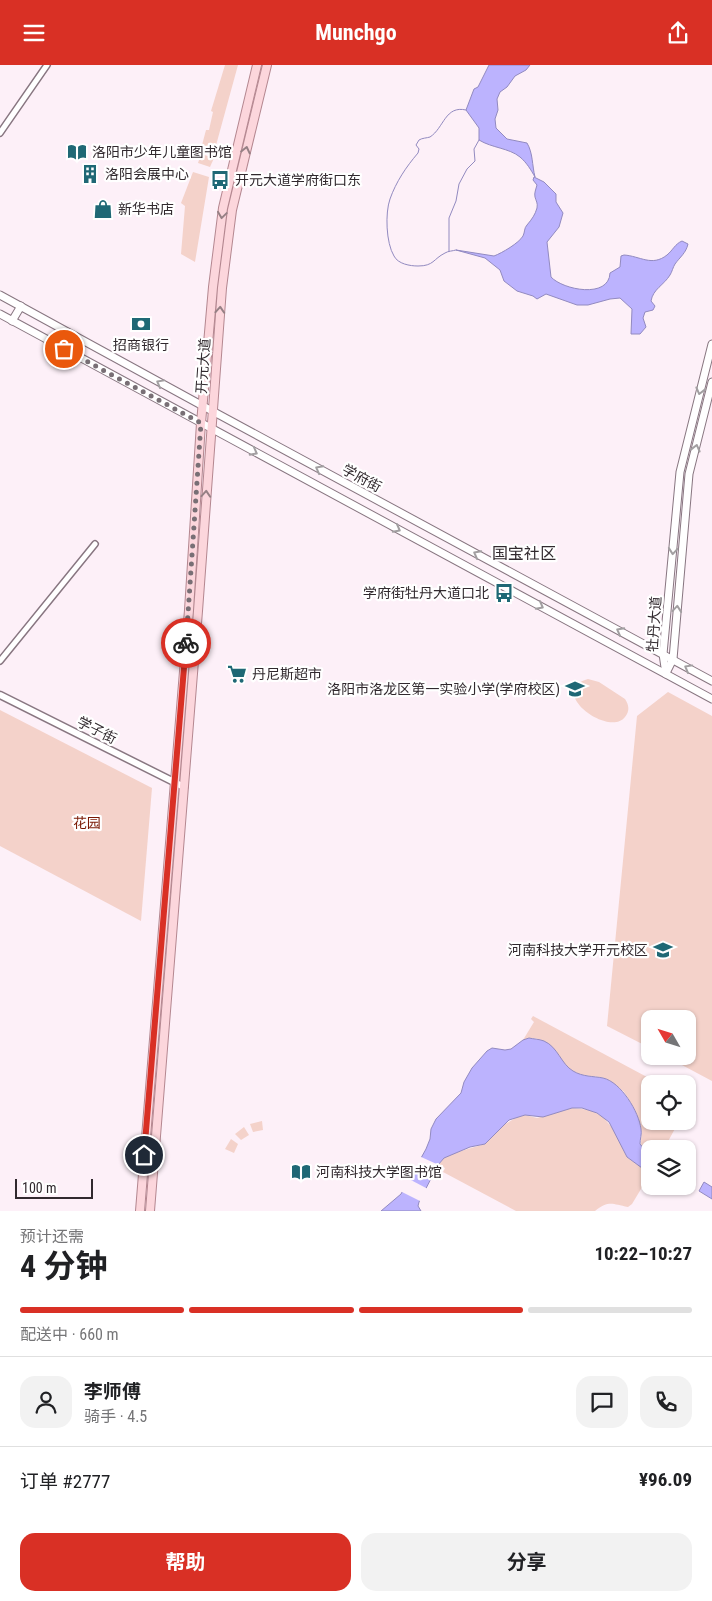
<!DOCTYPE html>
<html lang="zh">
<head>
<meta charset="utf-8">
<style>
	:root { --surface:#fff; --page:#f2f2f2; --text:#202124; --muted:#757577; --line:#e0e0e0; --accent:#d93025 }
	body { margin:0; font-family:"Roboto Condensed","Noto Sans SC",sans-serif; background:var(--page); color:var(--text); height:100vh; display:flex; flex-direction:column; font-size:19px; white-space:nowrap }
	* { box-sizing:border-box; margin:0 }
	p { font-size:16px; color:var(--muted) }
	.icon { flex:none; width:28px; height:28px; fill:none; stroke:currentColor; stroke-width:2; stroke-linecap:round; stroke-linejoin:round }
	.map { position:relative; height:1146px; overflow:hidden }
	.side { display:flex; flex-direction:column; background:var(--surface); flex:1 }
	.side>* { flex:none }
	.needle { width:32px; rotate:309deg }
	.tools { position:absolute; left:641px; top:945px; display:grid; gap:10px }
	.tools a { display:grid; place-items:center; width:55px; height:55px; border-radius:10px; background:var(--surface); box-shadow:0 1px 4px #0004; font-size:25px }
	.scale { position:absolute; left:15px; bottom:12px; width:78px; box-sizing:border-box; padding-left:5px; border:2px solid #31292e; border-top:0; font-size:14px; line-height:18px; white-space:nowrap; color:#31292e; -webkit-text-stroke:4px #fff; paint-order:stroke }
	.pin { position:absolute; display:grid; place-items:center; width:42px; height:42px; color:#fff; margin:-21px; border:2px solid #fff; border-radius:50%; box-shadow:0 1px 5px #0007 }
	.courier { position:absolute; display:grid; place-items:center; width:50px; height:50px; margin:-25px; border:4px solid #d93025; border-radius:50%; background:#fff; color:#222; box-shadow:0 1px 6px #0007 }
	.overview em { font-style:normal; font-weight:700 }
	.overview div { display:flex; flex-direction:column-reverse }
	.overview { display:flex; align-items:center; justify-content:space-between; height:85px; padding:0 20px }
	h1 { font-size:32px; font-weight:700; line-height:38px }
	.bar { display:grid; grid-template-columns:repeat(4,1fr); gap:8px 5px; align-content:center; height:60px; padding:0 20px }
	.bar i { height:6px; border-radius:4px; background:var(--line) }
	.bar .selected { background:var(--accent) }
	.bar p { grid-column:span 4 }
	.line { display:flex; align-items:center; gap:12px; padding:0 20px; border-top:1px solid var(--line) }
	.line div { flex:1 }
	.round { display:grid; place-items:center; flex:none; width:52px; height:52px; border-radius:15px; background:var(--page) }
	.cta { display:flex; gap:10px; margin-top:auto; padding:10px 20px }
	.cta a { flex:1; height:58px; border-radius:15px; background:var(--accent); color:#fff; font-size:20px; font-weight:700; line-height:58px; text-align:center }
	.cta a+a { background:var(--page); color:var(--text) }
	header { display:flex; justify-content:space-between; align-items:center; height:65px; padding:0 20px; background:var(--accent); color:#fff; font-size:22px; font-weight:700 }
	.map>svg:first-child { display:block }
	.green { fill:#f4d2ca }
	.water { fill:#bcb3fe; stroke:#928ac0 }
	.pier { fill:#fdf0f8 }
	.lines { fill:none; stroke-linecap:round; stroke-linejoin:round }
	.stream { stroke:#928ac0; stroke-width:1 }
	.minor-casing { stroke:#887681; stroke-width:8 }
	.tertiary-casing { stroke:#887681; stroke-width:9 }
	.secondary-casing { stroke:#887681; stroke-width:9 }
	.primary-casing { stroke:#b48790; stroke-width:10 }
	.minor { stroke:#fff; stroke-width:5 }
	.tertiary { stroke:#fff; stroke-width:6 }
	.secondary { stroke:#fff; stroke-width:7 }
	.primary { stroke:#fcd6dc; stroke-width:8 }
	.oneway { stroke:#968085 }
	.oneway2 { stroke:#a29fa1 }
	.done { stroke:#786f75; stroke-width:5; stroke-dasharray:0 9 }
	.route { stroke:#d93025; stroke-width:6 }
	.labels { text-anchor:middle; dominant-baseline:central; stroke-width:4.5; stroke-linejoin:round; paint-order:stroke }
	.poi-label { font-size:14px; fill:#31292e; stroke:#fff; text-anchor:start }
	.street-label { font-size:14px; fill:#31292e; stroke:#fff }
	.park-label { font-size:14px; fill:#7a1803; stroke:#fff }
	.quarter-label { font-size:16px; fill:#31292e; stroke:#fff }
</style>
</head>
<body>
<header><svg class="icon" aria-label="menu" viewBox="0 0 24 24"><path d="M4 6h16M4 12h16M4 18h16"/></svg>Munchgo<svg class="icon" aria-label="share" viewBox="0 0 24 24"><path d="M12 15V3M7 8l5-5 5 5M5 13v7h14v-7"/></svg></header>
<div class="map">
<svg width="712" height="1146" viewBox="0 0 712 1146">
	<rect width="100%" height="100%" fill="#fdf0f8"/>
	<g class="green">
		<path d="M225,0H238L215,84L202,80L206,65H209L213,47L211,46Z"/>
		<path d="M201,89L214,93L210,102L198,98Z"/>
		<path d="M193,107L209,112L195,197L181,189L185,141L181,138Z"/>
		<path d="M588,614L599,617L625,634C629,640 630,646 625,652C609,673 546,626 588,614Z"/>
		<path d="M668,627L712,651V1016L665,991H688V954H650V983L607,961L637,651Z"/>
		<path d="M0,645L152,723L141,856L0,781Z"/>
		<path d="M533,951L660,1019H650V1056H679L664,1084H650V1091C636,1078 643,1078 641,1064C640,1055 629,1032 623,1026C619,1022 609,1015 604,1013C592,1010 581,1012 571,1005C554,993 550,966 523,975L534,957L531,954Z"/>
		<path d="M572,1043L591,1045L603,1052L614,1065L627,1092L642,1103L650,1092V1109L632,1139L628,1142C612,1139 609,1135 595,1146H516L443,1107L445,1103L438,1100L444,1093L454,1088L485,1079L502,1061L517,1052L525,1050L537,1053Z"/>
		<path d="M262,1056L263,1065L253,1067L250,1059Z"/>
		<path d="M244,1062L249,1070L241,1075L235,1069Z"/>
		<path d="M231,1074L238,1079L234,1088L225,1084Z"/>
	</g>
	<g class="water">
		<path d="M489,0H530L526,5L515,11L507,22L500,27L497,34L498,45L495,54L496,63L507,74L527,78C533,88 532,100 535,112C531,105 527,98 520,92C509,83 492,83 479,75V63L466,45L474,24L478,22Z"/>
		<path d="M534,112L544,117L556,129V137L563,148L559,162L547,177L551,212C563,225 609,234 610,208L620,202L621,191L624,190C640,191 652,202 667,190C673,185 675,179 682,176L688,179C686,188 680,192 675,199C673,202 672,207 670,210C664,220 653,224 651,236L655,241L653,245L645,247L643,253L646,262L640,269H631L632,244L620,233L610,234L588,240H577L546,229L537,234L533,231L517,226L504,216L500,205L485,193L456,185L494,191C502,188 519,178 523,171C525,167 524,163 527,160C532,154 535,150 537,143C538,138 536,136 535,132C534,128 536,124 537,120L533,115Z"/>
		<path d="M529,973C533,974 539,974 544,976C558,982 561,999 573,1006C583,1012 593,1011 603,1013C621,1017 639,1047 641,1064C642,1069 640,1074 640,1079L650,1091L642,1103L627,1092L609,1057L597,1048L582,1043H572L543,1052L525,1050L509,1055L485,1079L470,1082L444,1093L438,1100L419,1137L418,1141L421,1146H381L401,1129L426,1084L430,1074L431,1064L436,1054L461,1028L464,1017L472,1003L487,986L492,983L505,985L511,984L523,975Z"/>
		<path d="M704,1117L712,1122V1134L699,1126Z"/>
	</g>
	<g class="pier">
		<path d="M419,1091L441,1101L434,1114L412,1103Z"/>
		<path d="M407,1113L428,1124L422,1137L400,1126Z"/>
	</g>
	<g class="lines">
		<g class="stream">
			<path d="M456,185C453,186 448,186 445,188C433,194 434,201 418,201C410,201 398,199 394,191C386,178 385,148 390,134C396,117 406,102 418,88L419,84L416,80L419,75C422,73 427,73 430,72C444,63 445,40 466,45"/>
			<path d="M449,186V153L456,136L459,119L467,104L475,96L474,84L479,75"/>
		</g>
		<g class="minor-casing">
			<g id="minor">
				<path d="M0,68L47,0"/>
				<path d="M0,596L95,479"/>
			</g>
		</g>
		<g class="tertiary-casing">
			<path id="tertiary" d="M0,630L184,722"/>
		</g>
		<g class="secondary-casing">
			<g id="secondary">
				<path d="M0,230L203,341L712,616"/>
				<path d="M0,249L712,634"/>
				<path d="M12,256L21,241"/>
				<path d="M666,608L673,594L689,409L712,317"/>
				<path d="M666,609L663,589L680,407L712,279"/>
			</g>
		</g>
		<g class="primary-casing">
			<g id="primary">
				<path d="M140,1146L189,545L201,358L213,222L223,143L257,0"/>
				<path d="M150,1146L198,546L222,223L232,145L267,0"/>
			</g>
		</g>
		<use href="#minor" class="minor"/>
		<use href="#tertiary" class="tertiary"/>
		<use href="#secondary" class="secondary"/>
		<use href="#primary" class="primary"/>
	</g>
	<defs><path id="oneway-chevron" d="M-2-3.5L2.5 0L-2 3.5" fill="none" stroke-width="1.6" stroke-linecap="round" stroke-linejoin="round" transform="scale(1.25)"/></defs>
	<g class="oneway">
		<use href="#oneway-chevron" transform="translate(246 85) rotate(-77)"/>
		<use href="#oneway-chevron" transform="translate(222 150) rotate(98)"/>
		<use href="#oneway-chevron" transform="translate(220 245) rotate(-86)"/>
		<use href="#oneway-chevron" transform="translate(206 429) rotate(-86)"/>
	</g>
	<g class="oneway2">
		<use href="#oneway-chevron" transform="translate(160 318) rotate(-151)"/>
		<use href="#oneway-chevron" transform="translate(700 326) rotate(104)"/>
		<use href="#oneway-chevron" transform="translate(696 383) rotate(-76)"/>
		<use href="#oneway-chevron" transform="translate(254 387) rotate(28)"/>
		<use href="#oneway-chevron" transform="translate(319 404) rotate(-152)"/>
		<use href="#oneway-chevron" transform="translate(397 464) rotate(28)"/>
		<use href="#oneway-chevron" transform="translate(673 486) rotate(95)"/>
		<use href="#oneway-chevron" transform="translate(477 489) rotate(-152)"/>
		<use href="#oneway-chevron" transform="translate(540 541) rotate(28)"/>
		<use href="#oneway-chevron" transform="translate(677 544) rotate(-85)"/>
		<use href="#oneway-chevron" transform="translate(620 566) rotate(-152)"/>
		<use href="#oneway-chevron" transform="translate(688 603) rotate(-151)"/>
	</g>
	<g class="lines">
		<path class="done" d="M64,284L201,358L186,578"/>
		<path class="route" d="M144,1090L186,578"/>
	</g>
	<defs>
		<g id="library-bare" transform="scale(1.5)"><path d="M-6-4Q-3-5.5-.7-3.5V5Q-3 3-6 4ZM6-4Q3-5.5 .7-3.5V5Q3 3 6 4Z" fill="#1f6875" stroke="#fff" stroke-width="2.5" paint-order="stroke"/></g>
		<g id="building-bare" transform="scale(1.5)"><path d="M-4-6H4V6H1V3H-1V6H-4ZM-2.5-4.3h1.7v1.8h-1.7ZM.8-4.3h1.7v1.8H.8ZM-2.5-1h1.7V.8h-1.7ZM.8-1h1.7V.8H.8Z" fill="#1f6875" stroke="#fff" stroke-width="2.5" paint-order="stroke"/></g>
		<g id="bus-bare" transform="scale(1.5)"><path d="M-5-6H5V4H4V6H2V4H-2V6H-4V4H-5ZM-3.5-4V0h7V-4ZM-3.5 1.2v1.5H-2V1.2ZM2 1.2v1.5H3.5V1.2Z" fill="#1f6875" stroke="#fff" stroke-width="2.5" paint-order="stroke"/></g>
		<g id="shop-bare" transform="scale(1.5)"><path d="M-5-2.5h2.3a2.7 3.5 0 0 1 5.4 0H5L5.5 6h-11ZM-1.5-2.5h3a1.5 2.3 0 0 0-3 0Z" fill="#1f6875" stroke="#fff" stroke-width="2.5" paint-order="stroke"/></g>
		<g id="bank-bare" transform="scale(1.5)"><path d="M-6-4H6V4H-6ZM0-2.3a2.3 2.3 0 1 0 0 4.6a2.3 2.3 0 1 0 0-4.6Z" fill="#1f6875" stroke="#fff" stroke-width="2.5" paint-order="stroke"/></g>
		<g id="supermarket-bare" transform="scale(1.5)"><path d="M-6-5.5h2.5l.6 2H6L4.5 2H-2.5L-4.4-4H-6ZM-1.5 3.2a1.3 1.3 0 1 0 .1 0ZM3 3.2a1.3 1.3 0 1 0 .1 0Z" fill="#1f6875" stroke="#fff" stroke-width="2.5" paint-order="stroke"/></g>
		<g id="school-bare" transform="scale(1.5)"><path d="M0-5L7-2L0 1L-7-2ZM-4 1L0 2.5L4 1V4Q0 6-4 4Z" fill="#1f6875" stroke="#fff" stroke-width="2.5" paint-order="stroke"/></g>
		<g id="university-bare" transform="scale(1.5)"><path d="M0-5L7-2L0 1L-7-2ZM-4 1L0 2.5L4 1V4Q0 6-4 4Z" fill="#1f6875" stroke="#fff" stroke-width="2.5" paint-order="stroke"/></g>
	</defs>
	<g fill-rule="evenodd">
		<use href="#library-bare" x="77" y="87"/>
		<use href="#building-bare" x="90" y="109"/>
		<use href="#bus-bare" x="220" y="115"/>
		<use href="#shop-bare" x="103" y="144"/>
		<use href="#bank-bare" x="141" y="259"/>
		<use href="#bus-bare" x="504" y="528"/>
		<use href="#supermarket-bare" x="237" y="609"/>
		<use href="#school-bare" x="575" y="624"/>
		<use href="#university-bare" x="663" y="885"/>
		<use href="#library-bare" x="301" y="1107"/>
	</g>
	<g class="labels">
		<g class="poi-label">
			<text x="92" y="87">洛阳市少年儿童图书馆</text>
			<text x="105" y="109">洛阳会展中心</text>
			<text x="235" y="115">开元大道学府街口东</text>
			<text x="118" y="144">新华书店</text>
			<text x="141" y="280" text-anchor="middle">招商银行</text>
			<text x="489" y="528" text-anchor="end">学府街牡丹大道口北</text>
			<text x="252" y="609">丹尼斯超市</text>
			<text x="560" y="624" text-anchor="end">洛阳市洛龙区第一实验小学(学府校区)</text>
			<text x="648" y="885" text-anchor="end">河南科技大学开元校区</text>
			<text x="316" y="1107">河南科技大学图书馆</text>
		</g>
		<g class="street-label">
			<text transform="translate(203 301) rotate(-86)">开元大道</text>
			<text transform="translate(362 413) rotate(28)">学府街</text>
			<text transform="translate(654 559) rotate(-86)">牡丹大道</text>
			<text transform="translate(97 665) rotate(27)">学子街</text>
		</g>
		<g class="park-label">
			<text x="87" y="758">花园</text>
		</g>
		<g class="quarter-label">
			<text x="524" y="488">国宝社区</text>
		</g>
	</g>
</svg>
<div class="tools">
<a><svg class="needle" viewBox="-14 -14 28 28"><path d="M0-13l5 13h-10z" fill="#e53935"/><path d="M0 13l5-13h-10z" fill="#757577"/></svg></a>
<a><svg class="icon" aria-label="locate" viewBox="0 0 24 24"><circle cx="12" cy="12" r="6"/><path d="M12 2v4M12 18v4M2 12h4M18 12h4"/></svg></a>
<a><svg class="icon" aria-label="layers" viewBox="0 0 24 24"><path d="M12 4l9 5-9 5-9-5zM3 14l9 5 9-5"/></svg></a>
</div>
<div class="scale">100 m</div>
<div class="pin" style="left:64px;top:284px;background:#ea580c"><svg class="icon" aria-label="bag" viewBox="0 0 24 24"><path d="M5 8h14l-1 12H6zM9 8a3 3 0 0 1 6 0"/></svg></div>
<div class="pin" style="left:144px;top:1090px;background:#1f2937"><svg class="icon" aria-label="home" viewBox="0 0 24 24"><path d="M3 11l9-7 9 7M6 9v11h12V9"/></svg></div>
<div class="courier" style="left:186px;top:578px"><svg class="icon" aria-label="bike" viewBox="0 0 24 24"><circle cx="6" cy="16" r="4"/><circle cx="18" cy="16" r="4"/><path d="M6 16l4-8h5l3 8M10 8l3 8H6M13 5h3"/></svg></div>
</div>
<section class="side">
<div class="overview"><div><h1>4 分钟</h1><p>预计还需</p></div><em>10:22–10:27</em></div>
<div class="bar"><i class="selected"></i><i class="selected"></i><i class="selected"></i><i></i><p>配送中 · 660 m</p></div>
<div class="line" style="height:90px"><a class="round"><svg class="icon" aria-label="person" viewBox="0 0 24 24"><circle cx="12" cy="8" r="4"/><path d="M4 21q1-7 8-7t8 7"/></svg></a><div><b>李师傅</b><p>骑手 · 4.5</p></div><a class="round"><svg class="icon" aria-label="chat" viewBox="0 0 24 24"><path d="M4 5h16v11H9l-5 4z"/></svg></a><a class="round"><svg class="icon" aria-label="phone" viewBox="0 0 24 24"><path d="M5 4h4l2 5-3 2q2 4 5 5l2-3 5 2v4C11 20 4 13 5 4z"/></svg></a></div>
<div class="line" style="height:65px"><div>订单 #2777</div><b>¥96.09</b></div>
<div class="cta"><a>帮助</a><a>分享</a></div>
</section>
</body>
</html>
